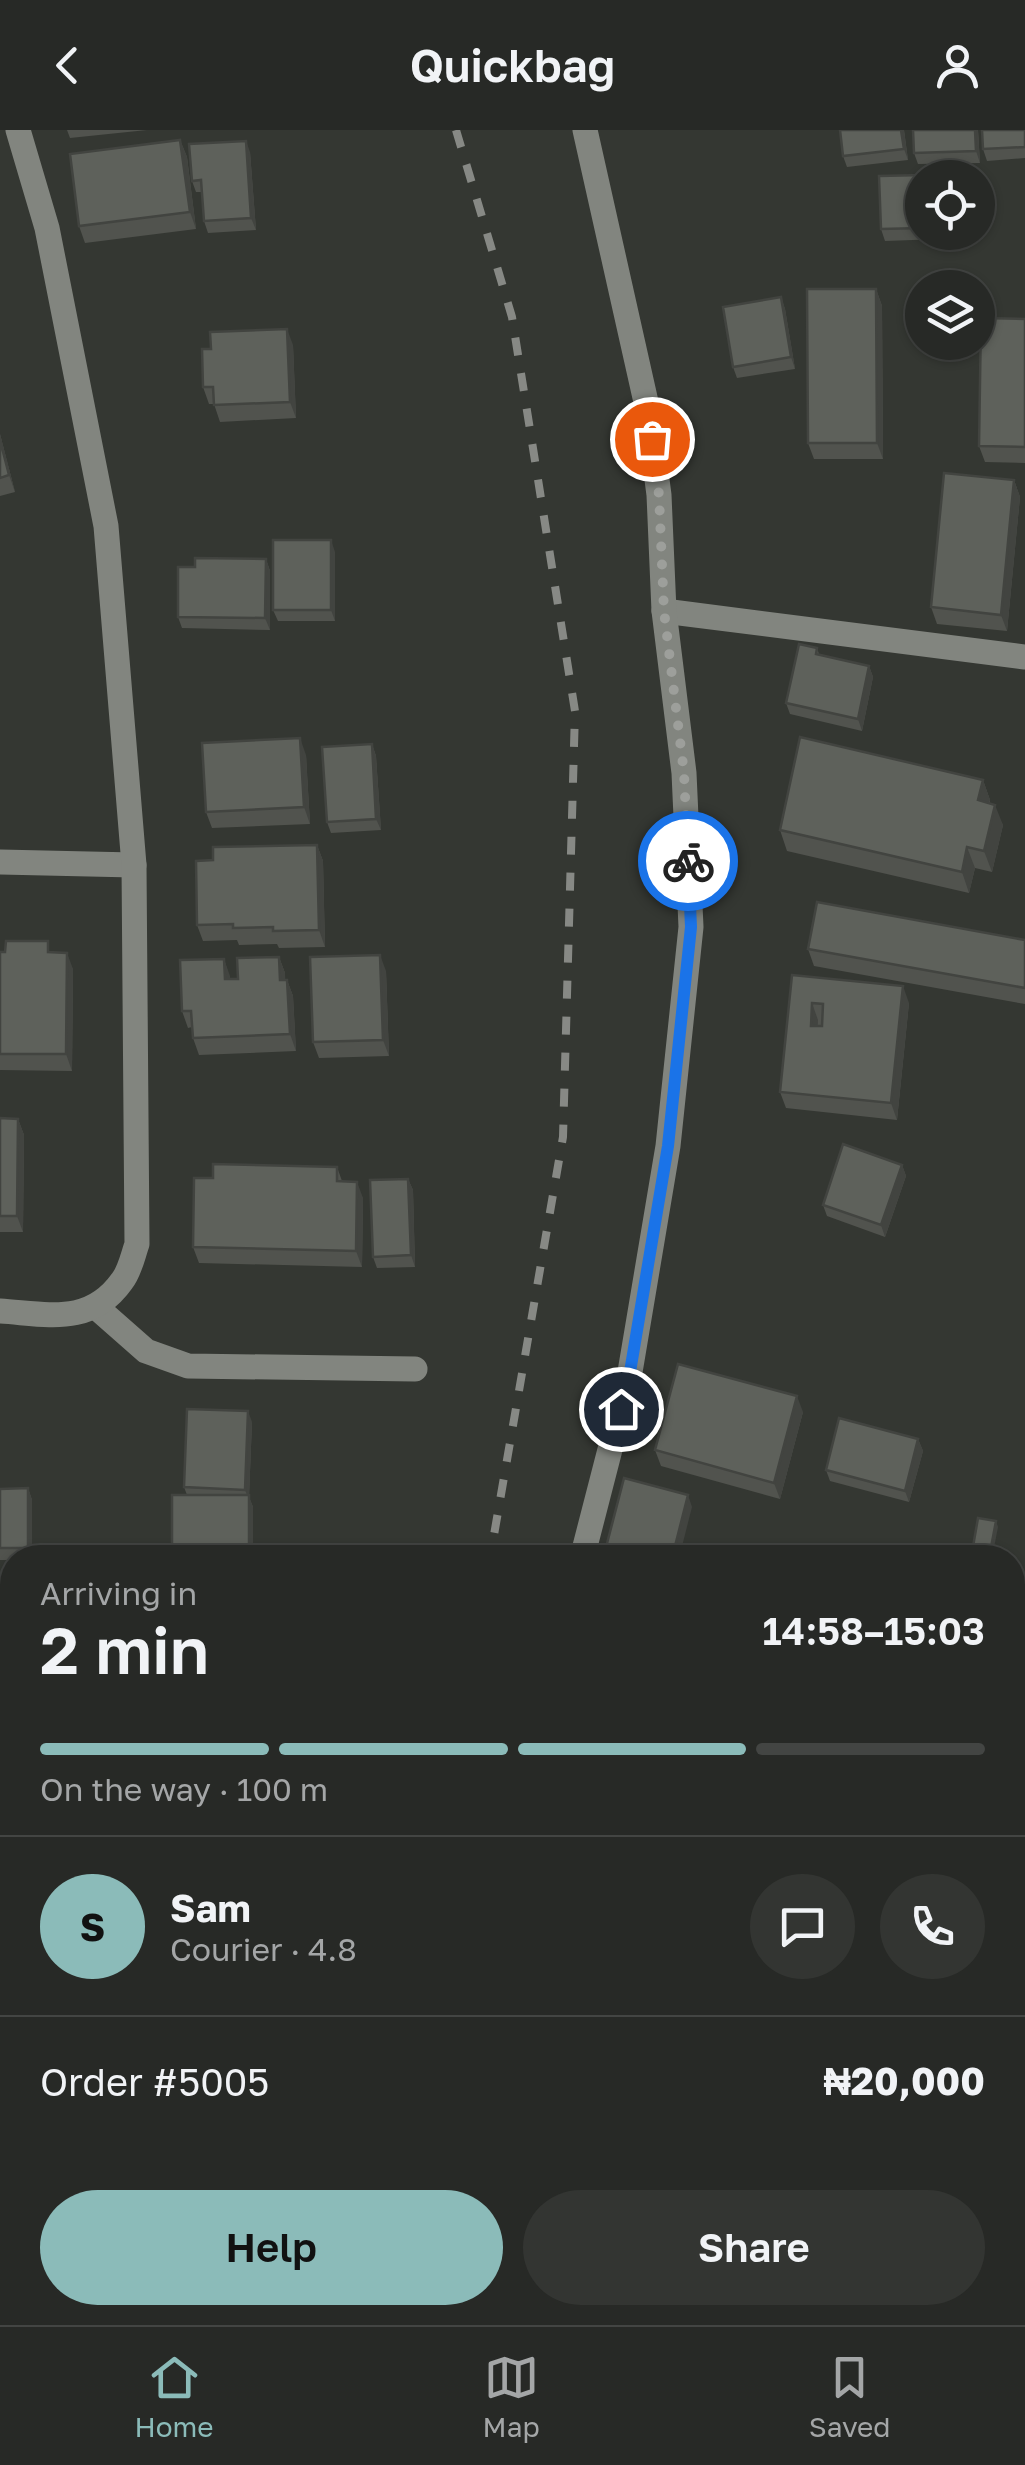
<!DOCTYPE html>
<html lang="en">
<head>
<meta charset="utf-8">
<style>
	:root { --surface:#272926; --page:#333532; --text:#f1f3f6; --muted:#a4a6a7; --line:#434543; --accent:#8bbbb9 }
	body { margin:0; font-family:"Golos Text",sans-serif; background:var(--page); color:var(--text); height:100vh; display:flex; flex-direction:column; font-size:38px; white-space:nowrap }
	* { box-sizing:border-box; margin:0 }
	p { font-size:32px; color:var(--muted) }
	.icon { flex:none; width:55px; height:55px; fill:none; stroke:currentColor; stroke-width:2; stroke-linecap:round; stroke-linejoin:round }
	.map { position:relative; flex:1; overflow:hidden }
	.drawer { position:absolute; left:0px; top:1415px; width:1025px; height:780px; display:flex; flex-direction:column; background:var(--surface); border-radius:40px 40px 0 0; box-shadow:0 2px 8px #0004,0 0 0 2px var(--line) }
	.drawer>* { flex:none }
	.tools { position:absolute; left:905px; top:30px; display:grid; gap:20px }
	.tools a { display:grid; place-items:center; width:90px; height:90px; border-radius:50%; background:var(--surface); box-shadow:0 2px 8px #0004,0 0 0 2px var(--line); font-size:50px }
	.pin { position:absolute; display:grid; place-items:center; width:85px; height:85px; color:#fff; margin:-42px; border:5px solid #fff; border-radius:50%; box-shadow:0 2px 10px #0007 }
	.courier { position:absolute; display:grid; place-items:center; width:100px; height:100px; margin:-50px; border:8px solid #1a73e8; border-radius:50%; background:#fff; color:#222; box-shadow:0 2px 12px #0007 }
	.head em { font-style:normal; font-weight:600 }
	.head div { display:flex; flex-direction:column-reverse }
	.head { display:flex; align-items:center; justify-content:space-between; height:170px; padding:0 40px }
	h1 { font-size:65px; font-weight:600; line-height:75px }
	.bar { display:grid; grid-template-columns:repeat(4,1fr); gap:15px 10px; align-content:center; height:120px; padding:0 40px }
	.bar i { height:12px; border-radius:8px; background:var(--line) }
	.bar .active { background:var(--accent) }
	.bar p { grid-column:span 4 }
	.line { display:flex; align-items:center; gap:25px; padding:0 40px; border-top:2px solid var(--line) }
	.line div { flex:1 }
	.round { display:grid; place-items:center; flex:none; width:105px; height:105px; border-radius:52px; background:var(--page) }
	.button { display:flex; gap:20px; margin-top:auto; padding:20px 40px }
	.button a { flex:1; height:115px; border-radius:60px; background:var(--accent); color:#111; font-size:40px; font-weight:600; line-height:115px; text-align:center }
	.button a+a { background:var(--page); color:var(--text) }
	header { display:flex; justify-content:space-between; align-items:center; height:130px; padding:0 40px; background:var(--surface); font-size:45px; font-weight:600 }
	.tab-bar { display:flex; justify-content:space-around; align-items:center; height:140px; border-top:2px solid var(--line); background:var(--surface); font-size:28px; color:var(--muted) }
	.tab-bar a { display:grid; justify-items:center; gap:5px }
	.tab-bar .active { color:var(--accent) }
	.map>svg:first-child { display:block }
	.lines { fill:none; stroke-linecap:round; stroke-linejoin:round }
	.stream { stroke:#525c42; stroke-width:11 }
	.minor { stroke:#82857f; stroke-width:25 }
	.rail { stroke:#878985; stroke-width:8; stroke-dasharray:18 18; stroke-linecap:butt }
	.wall { fill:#51534e }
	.shaded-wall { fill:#424440 }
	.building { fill:#5e615b; stroke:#424440; stroke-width:2.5; fill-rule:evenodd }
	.done { stroke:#9d9f9b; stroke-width:10; stroke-dasharray:0 18 }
	.route { stroke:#1a73e8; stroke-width:12 }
</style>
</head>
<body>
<header><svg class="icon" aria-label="back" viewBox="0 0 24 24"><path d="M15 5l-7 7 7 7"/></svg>Quickbag<svg class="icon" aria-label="person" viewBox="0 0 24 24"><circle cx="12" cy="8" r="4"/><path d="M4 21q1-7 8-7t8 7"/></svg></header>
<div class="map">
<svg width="1025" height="2195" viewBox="0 0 1025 2195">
	<rect width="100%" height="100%" fill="#343732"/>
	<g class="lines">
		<g class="stream">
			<path d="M1012,2172L1025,2156"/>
			<path d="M995,2195L1005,2182"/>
		</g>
		<g class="minor">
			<path d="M664,481L1025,527"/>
			<path d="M0,732L134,735"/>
			<path d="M96,1177L146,1221L188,1236L415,1239"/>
			<path d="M0,1181C48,1184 90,1196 122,1151C130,1141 133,1125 137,1114L134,735L106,396L47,98L18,0"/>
			<path d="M582,1428L630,1242L668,1016L691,797L684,643L664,481L659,365L648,281L585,0"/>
			<path d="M0,1656H12"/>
			<path d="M1012,1687H1025"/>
			<path d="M0,2058L12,2060"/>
			<path d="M246,2195L253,2182"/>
			<path d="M615,2195L624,2182"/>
		</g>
		<g class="rail">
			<path d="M456,0L512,187L575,581L563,1007L490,1428"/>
			<path d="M154,2195L161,2182"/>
		</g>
	</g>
	<g class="wall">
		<path d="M67,0H147L70,8Z"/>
		<path d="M904,0L908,30L847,37L843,26Z"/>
		<path d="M978,0L980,33L918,34L914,23Z"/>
		<path d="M1025,0V28L987,31L983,19Z"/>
		<path d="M180,10L187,27L196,99L85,113L79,96Z"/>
		<path d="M250,22L256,100L208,103L204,91L202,62H196L192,51Z"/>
		<path d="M969,44L970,48H922V102H940V109L885,111L881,99L879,46Z"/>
		<path d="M954,102H975V109H956Z"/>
		<path d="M876,159L882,176L883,329H814L808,313Z"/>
		<path d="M781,167L785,179L795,239L737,248L733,237Z"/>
		<path d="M1025,189V333L985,332L979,316Z"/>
		<path d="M293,215L296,288L220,292L214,274H209L203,257Z"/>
		<path d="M0,304L15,362L0,366Z"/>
		<path d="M1014,350L1020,367L1007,501L937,494L931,477Z"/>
		<path d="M335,422V491H278L273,480Z"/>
		<path d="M266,429L270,441V500L182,498L178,487L195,437Z"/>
		<path d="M817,518L819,524L869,536L873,547L862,601L790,584L786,573Z"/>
		<path d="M372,614L376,626L381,700L331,703L327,692Z"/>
		<path d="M306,625L310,694L212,698L206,682Z"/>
		<path d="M983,650L990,670V673L1003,695L992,742L975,738L969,763L787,721L780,700Z"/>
		<path d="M317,715L323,731L325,817L279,818L277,814L239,815L237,810L203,811L197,795L213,730Z"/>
		<path d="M1025,810V874L814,836L808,819Z"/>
		<path d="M0,822H52L73,839L72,941L0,940Z"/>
		<path d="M279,827L285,843V850H287L293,866L296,921L199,925L193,908L192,897L188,898L182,881L224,829L230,849H238Z"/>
		<path d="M386,841L389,926L319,928L313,912Z"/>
		<path d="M792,845L909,873L897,990L786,978L780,962Z"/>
		<path d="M0,988L18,989L24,1005L23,1102H0Z"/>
		<path d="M902,1035L906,1046L885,1107L827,1086L823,1075Z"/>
		<path d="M337,1037L342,1051L363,1068L362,1137L199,1133L193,1117L213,1048Z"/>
		<path d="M408,1049L413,1060L415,1137L377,1138L373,1127Z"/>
		<path d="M803,1282L780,1369L661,1336L655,1320Z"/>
		<path d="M252,1292L249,1367L253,1377V1428H173L187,1365L184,1357Z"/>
		<path d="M918,1309L923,1321L909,1372L830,1351L826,1340Z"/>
		<path d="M28,1358L32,1370V1428H12V1430H0V1359Z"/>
		<path d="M12,1447V1530H0V1448Z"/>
		<path d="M1025,1452V1503L1014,1501L1012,1497V1469Z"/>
		<path d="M1025,1818V1868L1021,1867L1017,1856Z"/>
		<path d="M12,1915V2003H9L3,1986Z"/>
		<path d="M0,2110L12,2139V2167L0,2172Z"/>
	</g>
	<g class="shaded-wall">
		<path d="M901,0H904L908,30L904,19Z"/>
		<path d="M975,0H978L980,33L976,21Z"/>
		<path d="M180,10L187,27L196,99L190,82Z"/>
		<path d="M246,11L250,22L256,100L251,88Z"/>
		<path d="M876,159L882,176L883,329L877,313Z"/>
		<path d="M781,167L785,179L795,239L791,227Z"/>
		<path d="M287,199L293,215L296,288L290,272Z"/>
		<path d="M0,304L15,362L9,345L0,310Z"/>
		<path d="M1014,350L1020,367L1007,501L1001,485Z"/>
		<path d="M331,410L335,422V491L331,480Z"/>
		<path d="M266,429L270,441V500L265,488Z"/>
		<path d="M869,536L873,547L862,601L858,589Z"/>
		<path d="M300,608L306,625L310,694L304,677Z"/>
		<path d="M372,614L376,626L381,700L376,689Z"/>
		<path d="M983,650L990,670L985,691L978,670Z"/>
		<path d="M995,675L1003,695L992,742L984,721Z"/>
		<path d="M317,715L323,731L325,817L319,800Z"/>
		<path d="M967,717L975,738L969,763L962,742Z"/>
		<path d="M67,823L73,839L72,941L66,924Z"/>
		<path d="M380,825L386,841L389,926L383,910Z"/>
		<path d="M279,827L285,843L286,867L280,850Z"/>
		<path d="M224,829L230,846L231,866L225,849Z"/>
		<path d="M287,850L293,866L296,921L290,904Z"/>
		<path d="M903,856L909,873L897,990L891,973Z"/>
		<path d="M812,873L818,890L817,912L811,896Z"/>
		<path d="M18,989L24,1005L23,1102L17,1086Z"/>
		<path d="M902,1035L906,1046L885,1107L881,1095Z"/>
		<path d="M408,1049L413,1060L415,1137L411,1125Z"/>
		<path d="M357,1052L363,1068L362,1137L356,1121Z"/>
		<path d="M797,1266L803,1282L780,1369L774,1353Z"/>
		<path d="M248,1281L252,1292L249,1367L253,1377V1428L249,1426V1370L245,1360Z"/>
		<path d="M918,1309L923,1321L909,1372L905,1361Z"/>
		<path d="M28,1358L32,1370V1428L28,1418Z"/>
		<path d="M688,1365L692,1377L679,1428H672Z"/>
		<path d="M996,1391L998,1397L992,1428H989Z"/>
		<path d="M1016,1724L1020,1735L1014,1771L1012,1743Z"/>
	</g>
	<g class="building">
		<path d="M840,0H901L904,19L843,26Z"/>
		<path d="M913,0H975L976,21L914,23Z"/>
		<path d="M982,0H1025V17L983,19Z"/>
		<path d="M180,10L190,82L79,96L70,24Z"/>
		<path d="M246,11L251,88L204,91L201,50L192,51L189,14Z"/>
		<path d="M969,44V48H922V98L881,99L879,46Z"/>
		<path d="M807,159H876L877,313H808Z"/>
		<path d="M781,167L791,227L733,237L723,177Z"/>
		<path d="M981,188L1025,189V317L979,316Z"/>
		<path d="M287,199L290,272L214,275L213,257H203L202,219H211L210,202Z"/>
		<path d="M0,310L9,345L0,348Z"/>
		<path d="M944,343L1014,350L1001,485L931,477Z"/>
		<rect x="273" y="410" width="58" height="70"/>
		<path d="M195,428L266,429L265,488L178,487V437H195Z"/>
		<path d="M799,514L817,518L816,524L869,536L858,589L786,573Z"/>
		<path d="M800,607L983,650L978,670L995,675L984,721L967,717L962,742L780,700Z"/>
		<path d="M300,608L304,677L206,682L202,613Z"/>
		<path d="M372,614L376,689L327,692L322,617Z"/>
		<path d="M317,715L319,800L273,801V797L233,798V794L197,795L196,731L213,730V717Z"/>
		<path d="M817,772L1025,810V858L808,819Z"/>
		<path d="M6,811H48V822L67,823L66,924H0V822H5Z"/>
		<path d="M380,825L383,910L313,912L310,827Z"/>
		<path d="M279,827L280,850H287L290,904L193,908L191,881H182L180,830L224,829L225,849H238L237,828Z"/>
		<path d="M792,845L903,856L891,973L780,962ZM812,873L823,874L822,896H811Z"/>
		<path d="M0,988L18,989L17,1086H0Z"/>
		<path d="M843,1014L902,1035L881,1095L823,1075Z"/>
		<path d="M213,1034L337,1037V1051L357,1052L356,1121L193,1117L194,1048H213Z"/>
		<path d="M408,1049L411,1125L373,1127L370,1050Z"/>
		<path d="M678,1234L797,1266L774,1353L655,1320Z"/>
		<path d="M187,1279L248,1281L245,1360L184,1357Z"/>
		<path d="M839,1288L918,1309L905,1361L826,1340Z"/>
		<path d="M624,1348L688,1365L672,1428H611L604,1425Z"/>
		<path d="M28,1358V1418H0V1359Z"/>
		<rect x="172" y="1365" width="77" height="61"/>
		<path d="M978,1388L996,1391L989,1428H971Z"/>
		<path d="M12,1447V1513L0,1514V1448Z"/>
		<path d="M1015,1451L1025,1452V1492L1012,1490V1469Z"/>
		<path d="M1012,1723L1016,1724L1012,1743Z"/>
		<path d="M1025,1818V1858L1017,1856Z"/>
		<path d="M12,1915V1987L3,1986Z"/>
		<path d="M0,2110L12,2139V2154L0,2159Z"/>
		<path d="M0,2177L12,2181V2182L28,2185L25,2195H0Z"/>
		<path d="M305,2182H343L355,2195H291Z"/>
	</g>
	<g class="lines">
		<path class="done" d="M652,309L659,365L664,481L684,643L688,731"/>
		<path class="route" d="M621,1279L630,1242L668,1016L691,797L688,731"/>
	</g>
</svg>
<div class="tools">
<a><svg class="icon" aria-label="locate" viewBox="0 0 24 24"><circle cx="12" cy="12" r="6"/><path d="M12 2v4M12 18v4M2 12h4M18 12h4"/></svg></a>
<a><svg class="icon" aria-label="layers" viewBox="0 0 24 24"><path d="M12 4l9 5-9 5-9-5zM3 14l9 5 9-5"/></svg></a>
</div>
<div class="pin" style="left:652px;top:309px;background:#ea580c"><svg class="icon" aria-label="bag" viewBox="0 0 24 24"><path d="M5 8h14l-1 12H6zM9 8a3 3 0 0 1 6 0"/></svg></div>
<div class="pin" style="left:621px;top:1279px;background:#1f2937"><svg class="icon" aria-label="home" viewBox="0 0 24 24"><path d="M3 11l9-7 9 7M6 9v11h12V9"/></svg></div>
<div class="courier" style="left:688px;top:731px"><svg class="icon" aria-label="bike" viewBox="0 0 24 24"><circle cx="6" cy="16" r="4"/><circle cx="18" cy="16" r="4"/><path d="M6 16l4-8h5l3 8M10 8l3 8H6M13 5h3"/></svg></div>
<section class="drawer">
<div class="head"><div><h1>2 min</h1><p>Arriving in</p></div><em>14:58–15:03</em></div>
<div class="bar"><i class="active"></i><i class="active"></i><i class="active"></i><i></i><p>On the way · 100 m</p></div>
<div class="line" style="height:180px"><b class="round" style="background:var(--accent);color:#111">S</b><div><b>Sam</b><p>Courier · 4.8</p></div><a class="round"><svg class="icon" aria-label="chat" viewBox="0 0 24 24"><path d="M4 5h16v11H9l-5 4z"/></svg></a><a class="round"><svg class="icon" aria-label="phone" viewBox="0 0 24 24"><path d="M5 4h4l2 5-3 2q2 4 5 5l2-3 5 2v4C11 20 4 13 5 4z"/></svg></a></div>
<div class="line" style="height:130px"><div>Order #5005</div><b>₦20,000</b></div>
<div class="button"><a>Help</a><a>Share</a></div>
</section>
</div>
<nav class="tab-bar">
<a class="active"><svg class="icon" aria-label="home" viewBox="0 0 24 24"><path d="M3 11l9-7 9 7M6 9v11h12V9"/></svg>Home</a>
<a><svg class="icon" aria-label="map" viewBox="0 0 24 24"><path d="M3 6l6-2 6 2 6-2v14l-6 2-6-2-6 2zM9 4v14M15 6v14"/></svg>Map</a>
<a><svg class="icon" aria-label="saved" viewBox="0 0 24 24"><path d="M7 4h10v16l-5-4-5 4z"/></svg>Saved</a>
</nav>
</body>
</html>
